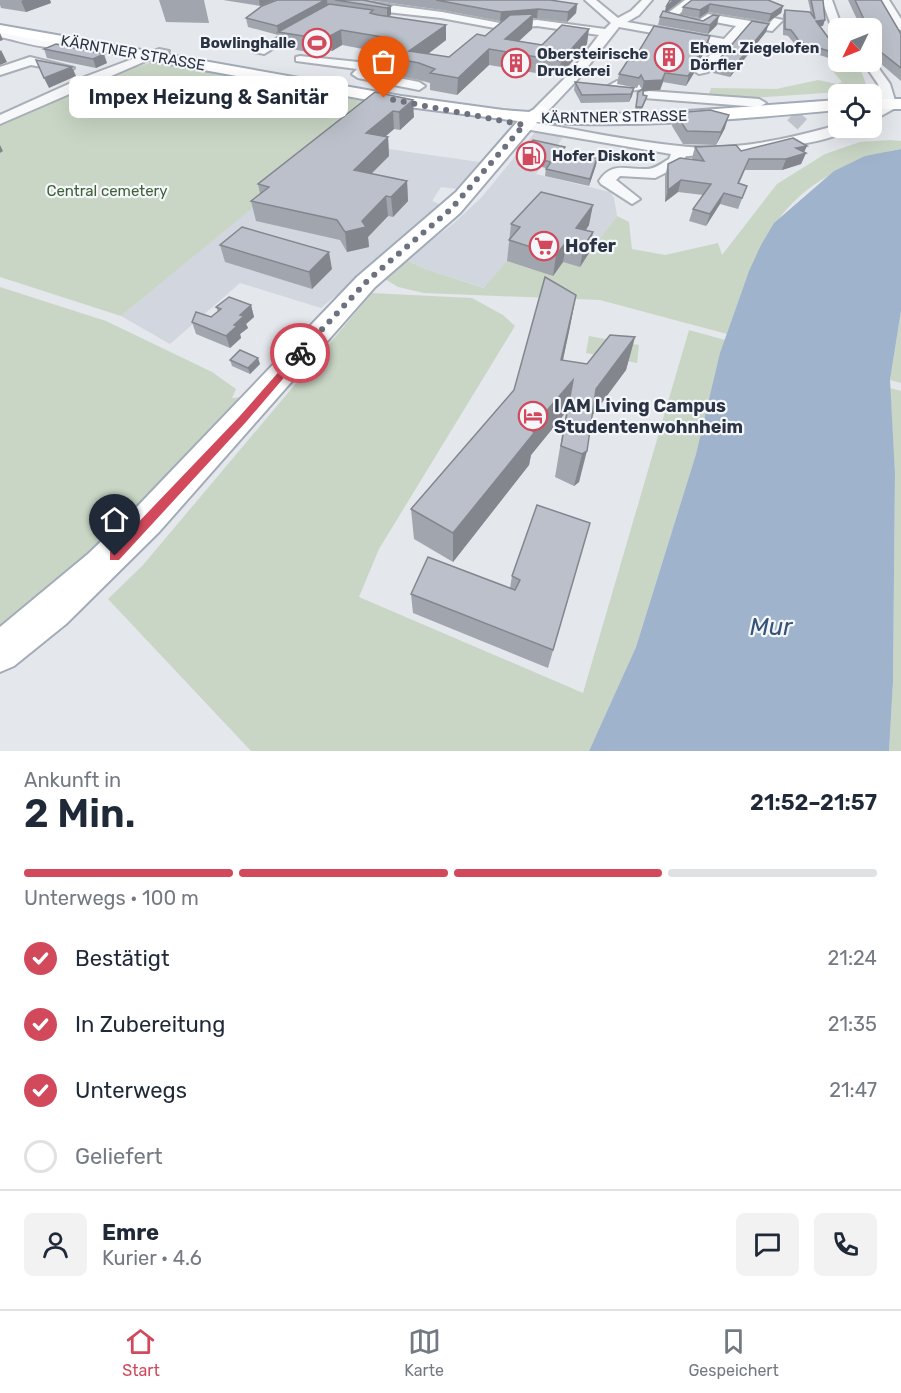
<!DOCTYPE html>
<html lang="de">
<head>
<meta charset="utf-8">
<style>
	:root { --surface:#fff; --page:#f2f2f3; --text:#1f2937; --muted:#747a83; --line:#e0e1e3; --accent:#d1495b }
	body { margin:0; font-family:Rubik,sans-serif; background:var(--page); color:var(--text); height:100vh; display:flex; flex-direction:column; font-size:22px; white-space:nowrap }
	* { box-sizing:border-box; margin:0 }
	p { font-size:20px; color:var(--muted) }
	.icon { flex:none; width:33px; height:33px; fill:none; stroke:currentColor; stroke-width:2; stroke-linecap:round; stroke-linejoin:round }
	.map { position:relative; height:751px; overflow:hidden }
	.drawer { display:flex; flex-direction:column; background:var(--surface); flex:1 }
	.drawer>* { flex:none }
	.needle { width:39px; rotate:227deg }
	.tools { position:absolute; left:828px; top:18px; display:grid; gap:12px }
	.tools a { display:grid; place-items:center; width:54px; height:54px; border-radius:9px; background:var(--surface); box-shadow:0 6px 24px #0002; font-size:30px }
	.pin { position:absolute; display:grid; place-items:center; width:51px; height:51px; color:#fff; margin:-62px -26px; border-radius:50% 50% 50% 0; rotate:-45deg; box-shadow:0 0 6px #0007 }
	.pin .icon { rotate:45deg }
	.courier { position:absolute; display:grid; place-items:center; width:60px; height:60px; margin:-30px; border:4px solid #d1495b; border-radius:50%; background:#fff; color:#222; box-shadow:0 2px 8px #0007 }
	.bubble { position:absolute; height:42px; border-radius:9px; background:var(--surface); box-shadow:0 6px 24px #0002; font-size:20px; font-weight:600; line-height:42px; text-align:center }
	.head em { font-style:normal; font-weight:600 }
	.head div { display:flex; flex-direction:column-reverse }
	.head { display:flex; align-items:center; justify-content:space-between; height:102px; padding:0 24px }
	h1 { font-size:39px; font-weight:600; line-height:45px }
	.bar { display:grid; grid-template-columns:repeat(4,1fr); gap:9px 6px; align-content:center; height:72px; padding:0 24px }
	.bar i { height:8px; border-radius:4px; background:var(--line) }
	.bar .selected { background:var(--accent) }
	.bar p { grid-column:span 4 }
	.line { display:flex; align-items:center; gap:15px; padding:0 24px; border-top:2px solid var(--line) }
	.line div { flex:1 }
	.round { display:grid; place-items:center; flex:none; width:63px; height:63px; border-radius:9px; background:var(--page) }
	ol { padding:0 24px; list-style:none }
	li { display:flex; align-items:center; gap:18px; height:66px }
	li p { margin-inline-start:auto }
	li .icon { padding:6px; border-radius:50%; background:var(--accent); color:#fff; stroke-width:4 }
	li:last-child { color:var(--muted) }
	li i { width:33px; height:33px; border:3px solid var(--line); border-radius:50% }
	.dock { display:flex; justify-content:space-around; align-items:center; height:84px; border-top:2px solid var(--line); background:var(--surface); font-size:16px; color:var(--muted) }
	.dock a { display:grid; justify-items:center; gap:3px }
	.dock .selected { color:var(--accent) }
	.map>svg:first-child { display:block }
	.built { fill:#d2d6de }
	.green { fill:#c9d6c5 }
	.water { fill:#9fb4cc }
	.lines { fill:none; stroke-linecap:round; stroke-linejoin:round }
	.minor-tunnel { stroke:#bfc3cb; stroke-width:14; stroke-dasharray:14 7; stroke-linecap:butt }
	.minor-casing { stroke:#a9aeb7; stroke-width:4 }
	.major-casing { stroke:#a3abb8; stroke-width:4 }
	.minor { fill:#f7f8fa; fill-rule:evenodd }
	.major { fill:#fff; fill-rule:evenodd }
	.wall { fill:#a1a5ae }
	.shaded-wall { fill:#83868d }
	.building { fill:#bbc0ca; stroke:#83868d; stroke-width:1.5 }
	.route { fill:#d1495b }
	.done { stroke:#6c737f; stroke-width:6; stroke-dasharray:0 10.8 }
	.labels { text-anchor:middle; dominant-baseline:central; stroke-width:4.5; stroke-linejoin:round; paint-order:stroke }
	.far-poi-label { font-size:15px; font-weight:bold; fill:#2b3445; stroke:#f4f6f9; text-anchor:start }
	.far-street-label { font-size:15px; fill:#2b3445; stroke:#f4f6f9 }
	.far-park-label { font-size:15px; fill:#3f6138; stroke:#f4f6f9 }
	.poi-label { font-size:18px; font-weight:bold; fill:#2b3445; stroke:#f4f6f9; text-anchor:start }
	.near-water-label { font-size:24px; font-style:italic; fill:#34527a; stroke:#f4f6f9 }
</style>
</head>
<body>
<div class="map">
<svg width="901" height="751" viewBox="0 0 901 751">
	<rect width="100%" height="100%" fill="#e4e7ec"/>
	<g class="built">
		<path d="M536,131L564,136L536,174L610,192L614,198L617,216L580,267L485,288L425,269L406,260L454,223L481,198Z"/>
		<path d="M333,141L479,162L457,189L441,187L432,201L443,206L321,308L240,283L170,344L121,316Z"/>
	</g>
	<g class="green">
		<path d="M152,62L268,85L260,91L270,93L282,86L379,104L121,316L0,277V125L104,77Z"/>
		<path d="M846,62H858L868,90L749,98L708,97L711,88L776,89L818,80L837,84L842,82L830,68L834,64L848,63Z"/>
		<path d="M889,140L901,141V149C888,150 874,157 862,161C774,191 755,254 727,334L600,300L424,293L398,287L383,278L406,260L425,269L484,288L507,261L563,262L580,266L617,216L629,222L632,249L665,255L718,243L722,255L777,184L825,154L860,142Z"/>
		<path d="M0,287L106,321L212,372L236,389L232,398L244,397L203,450L0,637Z"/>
		<path d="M372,293L472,298L503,315L515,326L379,549L359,597L583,693L689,330L725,340L696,454L636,647L589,751H251L108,599L143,565Z"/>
		<path d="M901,311V383L890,380Z"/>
		<path d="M589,336L639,345L637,363L586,353Z"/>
		<path d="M890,388L901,391V751H889L893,682L895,473Z"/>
	</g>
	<path class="water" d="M901,149V311L890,380L895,473L893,682L889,751H589L636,647L696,454L720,353L749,271L761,245L774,223L834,171L865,156Z"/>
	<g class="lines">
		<g class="minor-tunnel">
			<path d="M637,88L659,91"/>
			<path d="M792,115L804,126"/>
		</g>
		<g class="minor-casing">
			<g id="minor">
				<path d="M331,0H351L442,12L500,23L537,20L605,29L611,23L585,0H596L618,18L631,11L642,0H652L639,15L627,22L724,39L736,26L710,21L701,27L674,20L679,17L699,20L708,14L769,24L774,18L783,20L772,31L746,27L708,72L699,74L693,70L700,66L719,45L619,27L578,79L545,114L540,115L533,111L535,108L570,73L599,35L537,26L500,29L441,18L378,11Z"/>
				<path d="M685,0H696L672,20H664V16Z"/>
				<path d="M822,0H832L842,28H838V34L833,31Z"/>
				<path d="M879,0H889L901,19V30L897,29Z"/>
				<path d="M301,24L310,26L264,54L254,52Z"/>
				<path d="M0,31L53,41L73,39L79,42C60,56 21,41 0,37Z"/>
				<path d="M159,49L169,51L0,124V115L82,78Z"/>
				<path d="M300,56L368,63L374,67L368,72L419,82L425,86L419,90L358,78L352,74L357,69L296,61V57Z"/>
				<path d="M30,57L74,68L68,72L31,65L0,75V67Z"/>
				<path d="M872,59L890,84L897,107L872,121V112L883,105L878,84L863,62H872Z"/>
				<path d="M617,81L641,85L643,88C639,91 613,93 608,92V86Z"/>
				<path d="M649,91L759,99L766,103L759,107L644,98V92Z"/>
				<path d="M524,121C575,129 627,141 679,146C732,152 788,139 838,125V128H850C833,146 714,156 686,156L681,165L655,178L620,176L616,180L640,199L632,204L601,184L599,181C612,161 627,170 647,169C655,169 662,163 669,159L671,154L519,128V122Z"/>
			</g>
		</g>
		<g class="major-casing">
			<g id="major">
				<path d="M0,25L401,96L503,110L529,112L540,106L546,107L547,113L647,114L838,100V110C739,119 637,129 537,122L460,213L375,287L159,532L66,624L14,666L0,672V627L88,554L134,510L357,277L456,192L518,121L401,106L0,33Z"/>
				<rect x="872" y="99" width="29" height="10"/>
			</g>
		</g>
		<use href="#minor" class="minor"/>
		<use href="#major" class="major"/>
	</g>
	<g class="wall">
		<path d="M0,0H50L51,3L26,12L1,8L0,5Z"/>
		<path d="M159,0H204L209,23L166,22Z"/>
		<path d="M223,0H275L260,6Z"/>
		<path d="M277,0H363L391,6V15L388,17L446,25V40L428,54L449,57L485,36L504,20L500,21L442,10L368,0H550L577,4L576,13L567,22L533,18L532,29L519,41L542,45L587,44L559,77L489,65L457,95L430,90V83L419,80L373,71L372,54L373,53V51L342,45L332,51L324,50L318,54L281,47L278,35L248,27L246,18Z"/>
		<path d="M692,0L783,6L781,13L768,22L708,12L699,18L681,15L683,7Z"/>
		<path d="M808,0H823V26H820L838,51V61L798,48L788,36L783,35V15L785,10L811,13Z"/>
		<path d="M848,0H881L901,34V81L873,57L872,54V28H861Z"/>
		<path d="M665,11L667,12L717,25L708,34L658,25L660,17Z"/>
		<path d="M766,32L730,77L713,73L715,64Z"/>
		<path d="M56,44L107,63L96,68L47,58L44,49Z"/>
		<path d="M708,45L698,64L696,66L694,73L686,86L663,82L660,90L643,91V95L646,100L641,112H635L638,92L642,90L639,84L637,88L617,84L619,74L633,61Z"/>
		<path d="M575,82L634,88L632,96L629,102L581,103L574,90Z"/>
		<path d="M375,92L414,117L400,130L394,129L385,137H388L389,156L371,174L407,181L408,201L393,217L388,216L368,237L369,247L347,252L340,240L256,221L251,201L260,194L258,184Z"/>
		<path d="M675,113L725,128L716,145L683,144L672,126Z"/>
		<path d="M807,146L804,152L806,153L801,164L782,170H745L739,184L747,186L738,209L720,204L706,226L689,221L693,209L703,195L678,192L665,202V176L668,164L693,160L692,158L695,147L741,151Z"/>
		<path d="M564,154L597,158L596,165L589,186L545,176L546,168L520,162L521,155Z"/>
		<path d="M511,224L589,225L586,230L589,253L580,267L563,262L553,276L507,261Z"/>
		<path d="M220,245L332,269L312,289L225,262Z"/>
		<path d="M576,295L563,360L587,364L635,337L626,370L592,416L579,482L574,486L555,477L566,412L531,455L529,465L453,562L414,539L411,509L514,390Z"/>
		<path d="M251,305L254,317L246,324L248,328L240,334L241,338L230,348L196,334L192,322L211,317L218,312L216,307Z"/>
		<path d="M230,360L260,364L250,374L232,366Z"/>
		<path d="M590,523L548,668L413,613L411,594L510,588L512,576Z"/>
	</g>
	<g class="shaded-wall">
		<path d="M23,0H50L51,3L26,12L21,1Z"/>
		<path d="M259,0H275L260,6Z"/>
		<path d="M325,0H327L328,8L278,32L277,26Z"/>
		<path d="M674,0H682L664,14L666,7Z"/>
		<path d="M577,4L576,13L567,22L568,12Z"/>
		<path d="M710,4L708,12L699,18L700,10Z"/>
		<path d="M391,6V15L387,17V8Z"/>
		<path d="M783,6L781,13L768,22L771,14Z"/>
		<path d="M538,9L537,18H533L532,29L507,52L505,39L528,18L500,21L501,12Z"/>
		<path d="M719,16L717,25L708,34L710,25Z"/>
		<path d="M825,20L823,26L814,27L816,21Z"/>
		<path d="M769,24L766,32L730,77L733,68Z"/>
		<path d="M446,25V40L416,63L409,51Z"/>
		<path d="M589,29L587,44L559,77L561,61Z"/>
		<path d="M341,30L342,45L332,51L330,36Z"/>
		<path d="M0,33L3,40L0,41Z"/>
		<path d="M322,34L324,50L318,54L316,38Z"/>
		<path d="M710,36L708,45L698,64L696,66L694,73L686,86L693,60Z"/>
		<path d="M489,49V65L457,95L458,78Z"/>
		<path d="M1,50L7,62L0,65V51Z"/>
		<path d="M104,54L107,63L96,68L93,59Z"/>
		<path d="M72,67L76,76L49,88L44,78Z"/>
		<path d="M665,73L663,82L660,90L642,91L644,81Z"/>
		<path d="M634,88L632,96L629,102L631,94Z"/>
		<path d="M413,100L414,117L400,130L399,112Z"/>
		<path d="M393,111L394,129L368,151L366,133Z"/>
		<path d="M729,115L725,128L716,145L721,132Z"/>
		<path d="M388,137L389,156L356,189L354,170Z"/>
		<path d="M0,145L3,151L0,153Z"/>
		<path d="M807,146L803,154L806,153L801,164L782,170L786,159L796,148Z"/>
		<path d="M597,158L596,165L589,186L590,179Z"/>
		<path d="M681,180L678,192L665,202L668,190Z"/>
		<path d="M407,181L408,201L393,217L391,197Z"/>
		<path d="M724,193L720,204L706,226L710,214Z"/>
		<path d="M386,196L388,216L368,237L369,247L347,252L345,232L362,221Z"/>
		<path d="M593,205L589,225L576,244V228Z"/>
		<path d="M593,232L589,253L580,267L584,246Z"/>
		<path d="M567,241L563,262L553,276L556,255Z"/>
		<path d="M329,252L332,269L312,289L309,272Z"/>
		<path d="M576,295L570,327L556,392L561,360Z"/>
		<path d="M251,305L254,317L246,324L248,328L240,334L241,338L230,348L226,336L240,315Z"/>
		<path d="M635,337L626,370L588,421L596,389Z"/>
		<path d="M258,358L260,364L250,374L248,368Z"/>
		<path d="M573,380L566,412L531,455L529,465L453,562V533L531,429Z"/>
		<path d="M587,451L579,482L574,486L582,454Z"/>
	</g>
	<g class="building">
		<path d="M277,0H325L277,26L246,18L262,6Z"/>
		<path d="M335,0H363L391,6L387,8Z"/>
		<path d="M436,0H550L577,4L568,12L538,9L501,12Z"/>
		<path d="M670,0H674L666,7Z"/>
		<path d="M692,0H768L783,6L771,14L710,4L700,10L683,7Z"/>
		<path d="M811,0H823L825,20L816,21L838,51V54L800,42L791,30L785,29V10L810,12L815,19Z"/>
		<path d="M855,0H881L901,34V68L877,49L872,36V28H868Z"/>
		<path d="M329,4L373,10L370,13L378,15L446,25L409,51L449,57L477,34L485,36L510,15L534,14L505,39L542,45L562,25L589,29L561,61L489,49L458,78L430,73L435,69L419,63L372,54L375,51L373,48L388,38L341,30L330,36L322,34L316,38L278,32Z"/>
		<path d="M663,11L703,21L713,15L719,16L710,25L660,17Z"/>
		<path d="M752,21L769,24L733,68L715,64Z"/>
		<path d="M654,26L710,36L701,55L693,60L697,64L688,76L665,73L662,80L644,81L641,75L639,78L619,74L628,60L633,61Z"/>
		<path d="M56,44L104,54L93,59L44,49Z"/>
		<path d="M36,60L72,67L44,78Z"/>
		<path d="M575,82L634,88L631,94L582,95Z"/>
		<path d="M643,89V95L647,96L642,107H636L638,92Z"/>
		<path d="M375,92L413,100L399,112L393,111L366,133L388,137L354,170L407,181L391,197L386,196L362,221L366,227L345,232L337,220L251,201L269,187L258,184Z"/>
		<path d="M710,110L729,115L721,132L687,131L675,113Z"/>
		<path d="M793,138L807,146L796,148L806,153L786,159H749L738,183L747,186L742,198L724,193L710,214L693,209L711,184L681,180L668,190V164L680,158L704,161L695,147L736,145L741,151Z"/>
		<path d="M533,140L565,147L560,153L597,158L590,179L546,169L551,162L521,155Z"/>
		<path d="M541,192L593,205L576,228L593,232L584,246L567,241L556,255L509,240L520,227L511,224Z"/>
		<path d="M242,227L329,252L309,272L220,245Z"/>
		<path d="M545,277L576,295L561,360L587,364L610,335L635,337L596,389L587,451L582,454L561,446L573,380L531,429L534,433L453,533L411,509L514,390Z"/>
		<path d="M229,297L251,305L240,315L244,316L234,325L237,326L226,336L192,322L196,312L211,317L221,309L216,307Z"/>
		<path d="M240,350L258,358L248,368L230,360Z"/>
		<path d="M537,505L590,523L553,650L411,594L428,557L515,590L520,580L512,576Z"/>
	</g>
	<path class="route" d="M297,351L305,353L246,422L119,560H110V552L239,417Z"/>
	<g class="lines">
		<path class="done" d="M300,353L368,280L451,209L524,125L384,98"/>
	</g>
	<defs>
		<g id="stadium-ring" transform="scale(1.5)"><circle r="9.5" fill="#f4f6f9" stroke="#d1495b" stroke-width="1.5"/><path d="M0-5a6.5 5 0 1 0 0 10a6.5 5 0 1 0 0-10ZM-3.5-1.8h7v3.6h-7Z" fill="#d1495b"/></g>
		<g id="building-ring" transform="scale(1.5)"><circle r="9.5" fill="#f4f6f9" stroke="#d1495b" stroke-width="1.5"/><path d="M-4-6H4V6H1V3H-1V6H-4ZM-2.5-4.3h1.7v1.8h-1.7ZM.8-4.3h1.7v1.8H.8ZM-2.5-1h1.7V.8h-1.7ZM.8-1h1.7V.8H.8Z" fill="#d1495b"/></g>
		<g id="fuel-ring" transform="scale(1.5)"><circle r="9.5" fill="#f4f6f9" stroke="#d1495b" stroke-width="1.5"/><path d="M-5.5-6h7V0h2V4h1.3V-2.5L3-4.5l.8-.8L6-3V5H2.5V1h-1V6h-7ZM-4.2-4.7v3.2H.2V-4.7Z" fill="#d1495b"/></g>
		<g id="supermarket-ring" transform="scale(1.5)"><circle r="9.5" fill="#f4f6f9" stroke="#d1495b" stroke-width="1.5"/><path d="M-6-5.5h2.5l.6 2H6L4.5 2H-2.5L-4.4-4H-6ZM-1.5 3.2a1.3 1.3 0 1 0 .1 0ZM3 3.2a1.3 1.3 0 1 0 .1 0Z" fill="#d1495b"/></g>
		<g id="hotel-ring" transform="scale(1.5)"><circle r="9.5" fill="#f4f6f9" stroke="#d1495b" stroke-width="1.5"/><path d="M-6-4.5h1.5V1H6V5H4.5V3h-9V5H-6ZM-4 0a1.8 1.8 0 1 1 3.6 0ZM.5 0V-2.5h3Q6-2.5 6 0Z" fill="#d1495b"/></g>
	</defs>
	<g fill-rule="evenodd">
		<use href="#stadium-ring" x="317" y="43"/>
		<use href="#building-ring" x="669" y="57"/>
		<use href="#building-ring" x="516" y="63"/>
		<use href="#fuel-ring" x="531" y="156"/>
		<use href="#supermarket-ring" x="544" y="246"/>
		<use href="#hotel-ring" x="533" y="416"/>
	</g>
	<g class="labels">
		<g class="far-poi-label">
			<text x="296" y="43" text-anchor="end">Bowlinghalle</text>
			<text x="690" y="48">Ehem. Ziegelofen<tspan x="690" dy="17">Dörfler</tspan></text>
			<text x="537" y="54">Obersteirische<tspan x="537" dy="17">Druckerei</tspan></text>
			<text x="552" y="156">Hofer Diskont</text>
		</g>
		<g class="far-street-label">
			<text transform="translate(133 53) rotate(10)">KÄRNTNER STRASSE</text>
			<text transform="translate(614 117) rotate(-1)">KÄRNTNER STRASSE</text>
		</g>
		<g class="far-park-label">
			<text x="107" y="191">Central cemetery</text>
		</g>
		<g class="poi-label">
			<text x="565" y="246">Hofer</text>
			<text x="554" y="406">I AM Living Campus<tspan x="554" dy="21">Studentenwohnheim</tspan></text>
		</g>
		<g class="near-water-label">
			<text x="771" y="627">Mur</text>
		</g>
	</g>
</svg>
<div class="tools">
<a><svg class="needle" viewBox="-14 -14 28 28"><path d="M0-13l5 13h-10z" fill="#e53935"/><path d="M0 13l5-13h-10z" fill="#747a83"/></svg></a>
<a><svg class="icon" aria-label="locate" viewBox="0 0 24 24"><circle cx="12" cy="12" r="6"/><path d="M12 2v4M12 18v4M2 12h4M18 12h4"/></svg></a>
</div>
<div class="pin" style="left:384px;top:98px;background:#ea580c"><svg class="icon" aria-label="bag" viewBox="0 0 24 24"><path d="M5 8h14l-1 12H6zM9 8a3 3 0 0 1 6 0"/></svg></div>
<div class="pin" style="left:115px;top:556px;background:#1f2937"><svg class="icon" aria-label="home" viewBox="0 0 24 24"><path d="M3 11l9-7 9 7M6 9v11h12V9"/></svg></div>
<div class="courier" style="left:300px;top:353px"><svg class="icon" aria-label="bike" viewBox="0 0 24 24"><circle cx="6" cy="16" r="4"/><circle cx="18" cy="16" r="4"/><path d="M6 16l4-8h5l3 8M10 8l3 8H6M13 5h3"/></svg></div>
<div class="bubble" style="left:69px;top:76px;width:279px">Impex Heizung &amp; Sanitär</div>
</div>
<section class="drawer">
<div class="head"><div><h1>2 Min.</h1><p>Ankunft in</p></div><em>21:52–21:57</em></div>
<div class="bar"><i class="selected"></i><i class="selected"></i><i class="selected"></i><i></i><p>Unterwegs · 100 m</p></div>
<ol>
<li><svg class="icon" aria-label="check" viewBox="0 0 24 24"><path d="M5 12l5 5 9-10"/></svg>Bestätigt<p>21:24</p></li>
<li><svg class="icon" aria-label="check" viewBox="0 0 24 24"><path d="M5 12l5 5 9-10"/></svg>In Zubereitung<p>21:35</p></li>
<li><svg class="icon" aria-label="check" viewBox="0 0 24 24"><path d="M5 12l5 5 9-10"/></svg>Unterwegs<p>21:47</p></li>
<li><i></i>Geliefert</li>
</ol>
<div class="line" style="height:108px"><a class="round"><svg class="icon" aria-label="person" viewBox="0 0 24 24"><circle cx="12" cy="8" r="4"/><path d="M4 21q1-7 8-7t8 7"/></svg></a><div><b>Emre</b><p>Kurier · 4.6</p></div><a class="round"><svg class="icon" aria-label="chat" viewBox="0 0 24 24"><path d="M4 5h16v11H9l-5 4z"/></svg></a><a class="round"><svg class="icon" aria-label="phone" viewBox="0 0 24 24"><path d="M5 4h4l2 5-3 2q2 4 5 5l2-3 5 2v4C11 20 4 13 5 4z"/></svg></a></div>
</section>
<nav class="dock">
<a class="selected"><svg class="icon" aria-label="home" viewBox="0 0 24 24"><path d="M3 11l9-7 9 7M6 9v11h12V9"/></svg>Start</a>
<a><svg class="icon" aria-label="map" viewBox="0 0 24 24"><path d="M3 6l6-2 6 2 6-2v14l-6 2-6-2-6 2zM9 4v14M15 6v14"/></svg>Karte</a>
<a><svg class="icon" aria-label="saved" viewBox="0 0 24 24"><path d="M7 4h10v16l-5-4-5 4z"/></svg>Gespeichert</a>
</nav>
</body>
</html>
